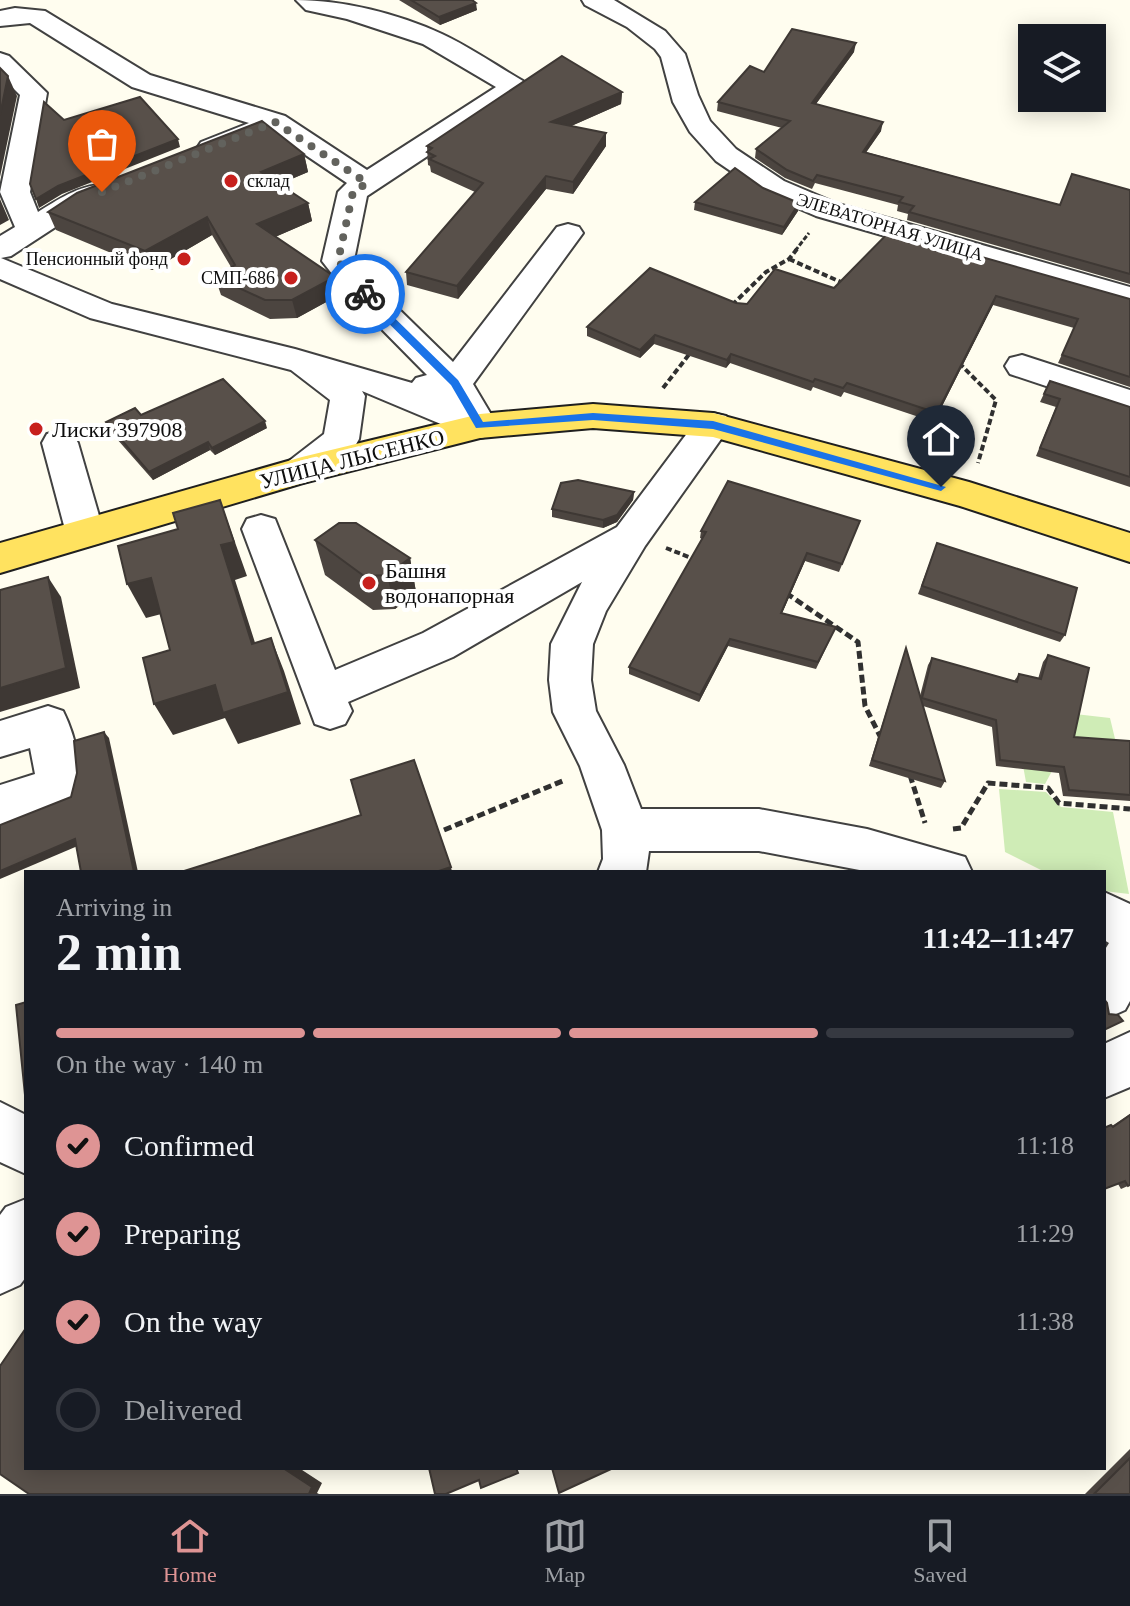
<!DOCTYPE html>
<html lang="en">
<head>
<meta charset="utf-8">
<style>
	:root { --surface:#171b24; --page:#20242c; --text:#f1f3f6; --muted:#9ea1a6; --line:#363941; --accent:#de9494 }
	body { margin:0; font-family:"Times New Roman",serif; background:var(--page); color:var(--text); height:100vh; display:flex; flex-direction:column; font-size:30px; white-space:nowrap }
	* { box-sizing:border-box; margin:0 }
	p { font-size:26px; color:var(--muted) }
	.icon { flex:none; width:44px; height:44px; fill:none; stroke:currentColor; stroke-width:2; stroke-linecap:round; stroke-linejoin:round }
	.map { position:relative; flex:1; overflow:hidden }
	.details { position:absolute; left:24px; top:870px; width:1082px; height:600px; display:flex; flex-direction:column; background:var(--surface); border-radius:0px; box-shadow:0 4px 20px #0003 }
	.details>* { flex:none }
	.fabs { position:absolute; left:1018px; top:24px; display:grid; gap:16px }
	.fabs a { display:grid; place-items:center; width:88px; height:88px; border-radius:0px; background:var(--surface); box-shadow:0 4px 20px #0003; font-size:40px }
	.pin { position:absolute; display:grid; place-items:center; width:68px; height:68px; color:#fff; margin:-82px -34px; border-radius:50% 50% 50% 0; rotate:-45deg; box-shadow:0 0 8px #0007 }
	.pin .icon { rotate:45deg }
	.courier { position:absolute; display:grid; place-items:center; width:80px; height:80px; margin:-40px; border:6px solid #1a73e8; border-radius:50%; background:#fff; color:#222; box-shadow:0 2px 10px #0007 }
	.summary em { font-style:normal; font-weight:800 }
	.summary div { display:flex; flex-direction:column-reverse }
	.summary { display:flex; align-items:center; justify-content:space-between; height:136px; padding:0 32px }
	h1 { font-size:52px; font-weight:800; line-height:60px }
	.bar { display:grid; grid-template-columns:repeat(4,1fr); gap:12px 8px; align-content:center; height:96px; padding:0 32px }
	.bar i { height:10px; border-radius:6px; background:var(--line) }
	.bar .selected { background:var(--accent) }
	.bar p { grid-column:span 4 }
	ol { padding:0 32px; list-style:none }
	li { display:flex; align-items:center; gap:24px; height:88px }
	li p { margin-inline-start:auto }
	li .icon { padding:8px; border-radius:50%; background:var(--accent); color:#111; stroke-width:4 }
	li:last-child { color:var(--muted) }
	li i { width:44px; height:44px; border:4px solid var(--line); border-radius:50% }
	.tab-bar { display:flex; justify-content:space-around; align-items:center; height:112px; border-top:2px solid var(--line); background:var(--surface); font-size:22px; color:var(--muted) }
	.tab-bar a { display:grid; justify-items:center; gap:4px }
	.tab-bar .selected { color:var(--accent) }
	.map>svg:first-child { display:block }
	.green { fill:#cfecb6 }
	.lines { fill:none; stroke-linecap:round; stroke-linejoin:round }
	.minor-casing { stroke:#414141; stroke-width:4 }
	.major-casing { stroke:#1f1f1f; stroke-width:4 }
	.path-far2 { stroke:#303030; stroke-width:3; stroke-dasharray:5 2; stroke-linecap:butt }
	.path-far1 { stroke:#303030; stroke-width:4; stroke-dasharray:6 3; stroke-linecap:butt }
	.path { stroke:#303030; stroke-width:5; stroke-dasharray:8 4; stroke-linecap:butt }
	.minor { fill:#fff; fill-rule:evenodd }
	.major { fill:#ffe25f; fill-rule:evenodd }
	.wall { fill:#4c4540 }
	.shaded-wall { fill:#3e3834 }
	.building { fill:#58504a; stroke:#3e3834; stroke-width:2 }
	.route { fill:#1a73e8 }
	.done { stroke:#62625d; stroke-width:8; stroke-dasharray:0 14.4 }
	.poi-dot { fill:#c7201d; stroke:#fff; stroke-width:3 }
	.labels { text-anchor:middle; dominant-baseline:central; stroke-width:8; stroke-linejoin:round; paint-order:stroke }
	.far-poi-label { font-size:18px; fill:#0e0e0e; stroke:#fff; text-anchor:end }
	.far-street-label { font-size:18px; fill:#0e0e0e; stroke:#fff }
	.poi-label { font-size:22px; fill:#0e0e0e; stroke:#fff; text-anchor:start }
	.street-label { font-size:22px; fill:#0e0e0e; stroke:#fff }
</style>
</head>
<body>
<div class="map">
<svg width="1130" height="1494" viewBox="0 0 1130 1494">
	<rect width="100%" height="100%" fill="#fffdef"/>
	<g class="green">
		<path d="M1040,710L1110,718L1116,743L1052,771L1045,784L1026,782L1017,733Z"/>
		<path d="M999,789L1046,792L1061,807L1113,812L1129,894L1104,891V872H1045L1005,852Z"/>
	</g>
	<g class="lines">
		<g class="minor-casing">
			<g id="minor">
				<path d="M296,0C343,0 399,14 442,34C470,47 497,66 523,81L527,87L523,93L367,196L354,260L373,284L453,362L557,227L568,224L579,227L583,233L473,384L498,426L493,435L480,438L467,435L362,391L365,396L359,439L354,448L315,479L302,483L289,479L284,470L289,461L324,434L330,400L291,370L90,318L0,279V236L15,227L0,192L20,95L0,75V53L9,56L47,93L30,192L38,212C59,199 87,180 112,186L117,192L112,198L83,209L11,256L1,258L112,304L295,349L412,383L416,378L427,375L351,298L322,261L338,192L347,183L273,133C252,141 224,160 201,154L197,148L201,142L249,123L132,87L30,23L0,26V11L15,8L45,11L150,75L285,116L367,170L496,87L423,44L347,19L306,10Z"/>
				<path d="M582,0H614L665,31L685,54L698,95L710,121L736,149L784,181L838,204L1130,287V307L816,216L763,193L716,161L690,132L673,102L661,57L655,49L627,27L585,5Z"/>
				<path d="M1022,355L1130,390V414L1010,374L1005,366L1010,358Z"/>
				<path d="M713,413L726,416L731,425L645,546L606,611L593,644L591,680L596,711L624,765L641,809H759L867,829L965,857L972,872H870L759,851H649L646,872H598L603,859L602,830L580,766L553,712L549,680L551,644L582,582L453,657L348,702L352,711L345,724L330,729L315,724L242,529L247,519L261,515L275,519L335,670L423,633L617,527L700,416Z"/>
				<path d="M60,431L73,434L78,443L104,533L99,543L85,547L71,543L66,533L42,443L47,434Z"/>
				<path d="M48,706L63,711C75,735 86,776 75,800L0,825V785L35,774L30,748L0,757V721Z"/>
				<path d="M1104,892L1130,904V1001L1125,1010L1107,1018L1104,1016V951L1109,943L1104,940Z"/>
				<path d="M1130,1032V1087L1104,1098V1044Z"/>
				<path d="M0,1102L26,1115V1174L0,1162Z"/>
				<path d="M26,1199V1277L20,1285L0,1294V1215L6,1207Z"/>
			</g>
		</g>
		<g class="major-casing">
			<path id="major" d="M593,404L713,413L969,482L1130,533V562L960,506L713,437L593,428L480,438L303,483L0,573V543L302,457L480,414Z"/>
		</g>
		<path class="path-far2" d="M795,251L809,233"/>
		<g class="path-far1">
			<path d="M789,259L843,283"/>
			<path d="M732,305L766,272L789,259L797,249"/>
			<path d="M959,363L996,400L978,463"/>
			<path d="M663,388L691,352"/>
			<path d="M666,548L694,559"/>
		</g>
		<g class="path">
			<path d="M786,593L858,642L865,706L882,740"/>
			<path d="M910,775L925,823"/>
			<path d="M953,829L961,828L988,783L1048,788L1059,803L1130,809"/>
			<path d="M444,830L565,780"/>
		</g>
		<use href="#minor" class="minor"/>
		<use href="#major" class="major"/>
	</g>
	<g class="wall">
		<path d="M399,0H472L477,10L440,25Z"/>
		<path d="M854,52L816,104L881,131L866,152L1060,205L1130,190V284L907,220L908,214L897,211L898,205L815,183L812,189L785,178L755,158L756,149L782,128L717,111L718,102L764,72Z"/>
		<path d="M622,92L621,104L571,126L606,133V146L573,194L546,189L458,299L407,285L406,272L475,192L431,172L430,166L428,165L427,146Z"/>
		<path d="M304,154L308,172L280,184L308,203L312,221L275,237L335,277L339,295L297,318L270,319L221,295L215,277L231,267L212,235L152,270L56,230L48,212Z"/>
		<path d="M695,202L798,211L782,235L694,210Z"/>
		<path d="M834,288L1130,299V387L1058,363L1074,328L993,305L934,422L844,392L841,397L813,387L811,391L730,363L726,368L654,344L640,358L587,336V327L736,303L747,304Z"/>
		<path d="M1050,381L1130,407V487L1036,456L1056,407L1040,402Z"/>
		<path d="M141,415L267,428L215,455L210,450L153,480L109,430L106,422Z"/>
		<path d="M634,492L633,500L617,522L603,528L552,517V509Z"/>
		<path d="M857,528L839,572L805,561L782,613L836,627L816,669L728,646L699,702L629,674V667L702,539L700,538L701,531Z"/>
		<path d="M315,540L410,558L416,592L395,609L373,610L325,575Z"/>
		<path d="M934,551L1065,635L1060,642L918,594Z"/>
		<path d="M906,648L920,696L928,665L932,658L1014,681L1019,674L1038,679L1043,662L1048,655L1074,737L1130,741V801L1063,796L1059,773L996,766L992,727L923,706L945,781L941,788L869,766Z"/>
		<path d="M1130,1114V1185L1121,1189L1118,1184L1112,1126Z"/>
		<path d="M1130,1449V1494H1085Z"/>
	</g>
	<g class="shaded-wall">
		<path d="M476,3L477,10L440,25L439,17Z"/>
		<path d="M856,43L854,52L810,112L812,103Z"/>
		<path d="M8,76L17,96L0,177V115Z"/>
		<path d="M622,92L621,104L551,135V122Z"/>
		<path d="M883,122L881,131L861,160L863,152Z"/>
		<path d="M606,133V146L573,194V182Z"/>
		<path d="M178,139L180,147L62,194L39,208L36,199L58,186Z"/>
		<path d="M304,154L308,172L265,190L261,172Z"/>
		<path d="M546,176V189L458,299L457,286Z"/>
		<path d="M0,199L9,220L0,225Z"/>
		<path d="M308,203L312,221L261,243L257,224Z"/>
		<path d="M799,203L798,211L782,235L784,227Z"/>
		<path d="M207,217L212,235L152,270L145,251Z"/>
		<path d="M335,277L339,295L297,318L292,300Z"/>
		<path d="M996,296L993,305L934,422L937,413Z"/>
		<path d="M655,335L654,344L640,358V350Z"/>
		<path d="M731,354L730,363L726,368L727,360Z"/>
		<path d="M265,421L267,428L215,455L212,448Z"/>
		<path d="M208,442L210,450L153,480L149,472Z"/>
		<path d="M634,492L633,500L617,522L603,528V520Z"/>
		<path d="M220,500L247,576L235,580L266,677L252,644L221,545Z"/>
		<path d="M807,553L805,561L779,620L781,613Z"/>
		<path d="M410,558L416,592L395,609L387,575Z"/>
		<path d="M48,577L61,597L80,688L0,712V688Z"/>
		<path d="M151,578L169,612L146,618L127,584Z"/>
		<path d="M271,638L284,671L301,724L238,744L225,718L173,735L154,704Z"/>
		<path d="M730,639L728,646L699,702L700,695Z"/>
		<path d="M104,732L109,738L138,872H134Z"/>
		<path d="M75,839L80,845L0,879V871Z"/>
		<path d="M451,867L452,872H436Z"/>
		<path d="M283,1468H299L322,1483L317,1493L319,1494H309Z"/>
	</g>
	<g class="building">
		<path d="M411,0H472L476,3L439,17Z"/>
		<path d="M792,29L856,43L812,103L883,122L863,152L1060,205L1072,174L1130,190V274L909,212L914,206L899,202L903,197L817,175L813,181L787,170L756,149L790,121L718,102L750,66L764,72Z"/>
		<path d="M562,56L622,92L551,122L606,133L573,182L546,176L457,286L406,272L483,183L429,159L435,156L427,152L432,148L427,146Z"/>
		<path d="M0,68L8,76L0,115Z"/>
		<path d="M140,97L178,139L58,186L36,199L30,184L44,102L64,120Z"/>
		<path d="M262,121L304,154L261,172L308,203L257,224L335,277L292,300H265L215,277L235,265L207,217L145,251L48,212L77,193Z"/>
		<path d="M735,168L763,188L799,203L784,227L695,202Z"/>
		<path d="M890,231L1130,299V377L1062,355L1078,319L996,296L937,413L847,383L843,388L815,379L813,382L731,354L727,360L655,335L640,350L587,327L650,268L736,303L747,304L775,269L834,288Z"/>
		<path d="M223,379L265,421L212,448L208,442L149,472L106,422L135,408L141,415Z"/>
		<path d="M1050,381L1130,407V477L1040,448L1060,399L1044,394Z"/>
		<path d="M578,480L634,492L617,515L603,520L552,509L561,483Z"/>
		<path d="M728,481L860,521L842,564L807,553L781,613L836,627L818,662L730,639L700,695L629,667L706,532L701,531Z"/>
		<path d="M220,500L234,542L221,545L252,644L271,638L288,692L223,713L215,685L154,704L143,658L170,650L151,578L127,584L118,546L178,529L173,513Z"/>
		<path d="M339,523H356L410,558L387,575L364,576L315,540Z"/>
		<path d="M937,543L1077,588L1065,635L922,586Z"/>
		<path d="M48,577L66,668L0,688V590Z"/>
		<path d="M906,648L945,781L872,760Z"/>
		<path d="M1048,655L1089,668L1074,737L1130,741V795L1069,790L1064,767L1000,760L996,720L922,698L932,658L1017,682L1019,674L1041,679Z"/>
		<path d="M104,732L134,872H81L75,839L0,871V825L71,797L77,773L74,741Z"/>
		<path d="M414,760L451,867L436,872H181L361,815L351,780Z"/>
		<path d="M1104,999L1107,1003L1109,1014L1118,1015L1123,1021L1104,1030Z"/>
		<path d="M26,1002V1105L16,1005Z"/>
		<path d="M1130,1115V1185L1128,1186L1125,1181L1104,1189V1128L1111,1125L1113,1127Z"/>
		<path d="M26,1328V1468H283L312,1487L309,1494H29L0,1474V1366Z"/>
		<path d="M1130,1458V1494H1094Z"/>
		<path d="M429,1468H516L518,1473L481,1488L479,1480L446,1494H435Z"/>
		<path d="M552,1468H611V1469L559,1493Z"/>
	</g>
	<path class="route" d="M361,292H368L458,380L483,422L593,413L713,421L946,487L941,491L713,429L593,420L476,428L451,385L361,296Z"/>
	<g class="lines">
		<path class="done" d="M102,192L275,122L367,183L353,192L338,261L365,294"/>
	</g>
	<g class="poi-dot">
		<circle cx="231" cy="181" r="8"/>
		<circle cx="184" cy="259" r="8"/>
		<circle cx="291" cy="278" r="8"/>
		<circle cx="36" cy="429" r="8"/>
		<circle cx="369" cy="583" r="8"/>
	</g>
	<g class="labels">
		<g class="far-poi-label">
			<text x="247" y="181" text-anchor="start">склад</text>
			<text x="168" y="259">Пенсионный фонд</text>
			<text x="275" y="278">СМП-686</text>
		</g>
		<g class="far-street-label">
			<text transform="translate(890 227) rotate(17)">ЭЛЕВАТОРНАЯ УЛИЦА</text>
		</g>
		<g class="poi-label">
			<text x="52" y="429">Лиски 397908</text>
			<text x="385" y="570">Башня<tspan x="385" dy="25">водонапорная</tspan></text>
		</g>
		<g class="street-label">
			<text transform="translate(352 459) rotate(-14)">УЛИЦА ЛЫСЕНКО</text>
		</g>
	</g>
</svg>
<div class="fabs">
<a><svg class="icon" aria-label="layers" viewBox="0 0 24 24"><path d="M12 4l9 5-9 5-9-5zM3 14l9 5 9-5"/></svg></a>
</div>
<div class="pin" style="left:102px;top:192px;background:#ea580c"><svg class="icon" aria-label="bag" viewBox="0 0 24 24"><path d="M5 8h14l-1 12H6zM9 8a3 3 0 0 1 6 0"/></svg></div>
<div class="pin" style="left:941px;top:487px;background:#1f2937"><svg class="icon" aria-label="home" viewBox="0 0 24 24"><path d="M3 11l9-7 9 7M6 9v11h12V9"/></svg></div>
<div class="courier" style="left:365px;top:294px"><svg class="icon" aria-label="bike" viewBox="0 0 24 24"><circle cx="6" cy="16" r="4"/><circle cx="18" cy="16" r="4"/><path d="M6 16l4-8h5l3 8M10 8l3 8H6M13 5h3"/></svg></div>
<section class="details">
<div class="summary"><div><h1>2 min</h1><p>Arriving in</p></div><em>11:42–11:47</em></div>
<div class="bar"><i class="selected"></i><i class="selected"></i><i class="selected"></i><i></i><p>On the way · 140 m</p></div>
<ol>
<li><svg class="icon" aria-label="check" viewBox="0 0 24 24"><path d="M5 12l5 5 9-10"/></svg>Confirmed<p>11:18</p></li>
<li><svg class="icon" aria-label="check" viewBox="0 0 24 24"><path d="M5 12l5 5 9-10"/></svg>Preparing<p>11:29</p></li>
<li><svg class="icon" aria-label="check" viewBox="0 0 24 24"><path d="M5 12l5 5 9-10"/></svg>On the way<p>11:38</p></li>
<li><i></i>Delivered</li>
</ol>
</section>
</div>
<nav class="tab-bar">
<a class="selected"><svg class="icon" aria-label="home" viewBox="0 0 24 24"><path d="M3 11l9-7 9 7M6 9v11h12V9"/></svg>Home</a>
<a><svg class="icon" aria-label="map" viewBox="0 0 24 24"><path d="M3 6l6-2 6 2 6-2v14l-6 2-6-2-6 2zM9 4v14M15 6v14"/></svg>Map</a>
<a><svg class="icon" aria-label="saved" viewBox="0 0 24 24"><path d="M7 4h10v16l-5-4-5 4z"/></svg>Saved</a>
</nav>
</body>
</html>
